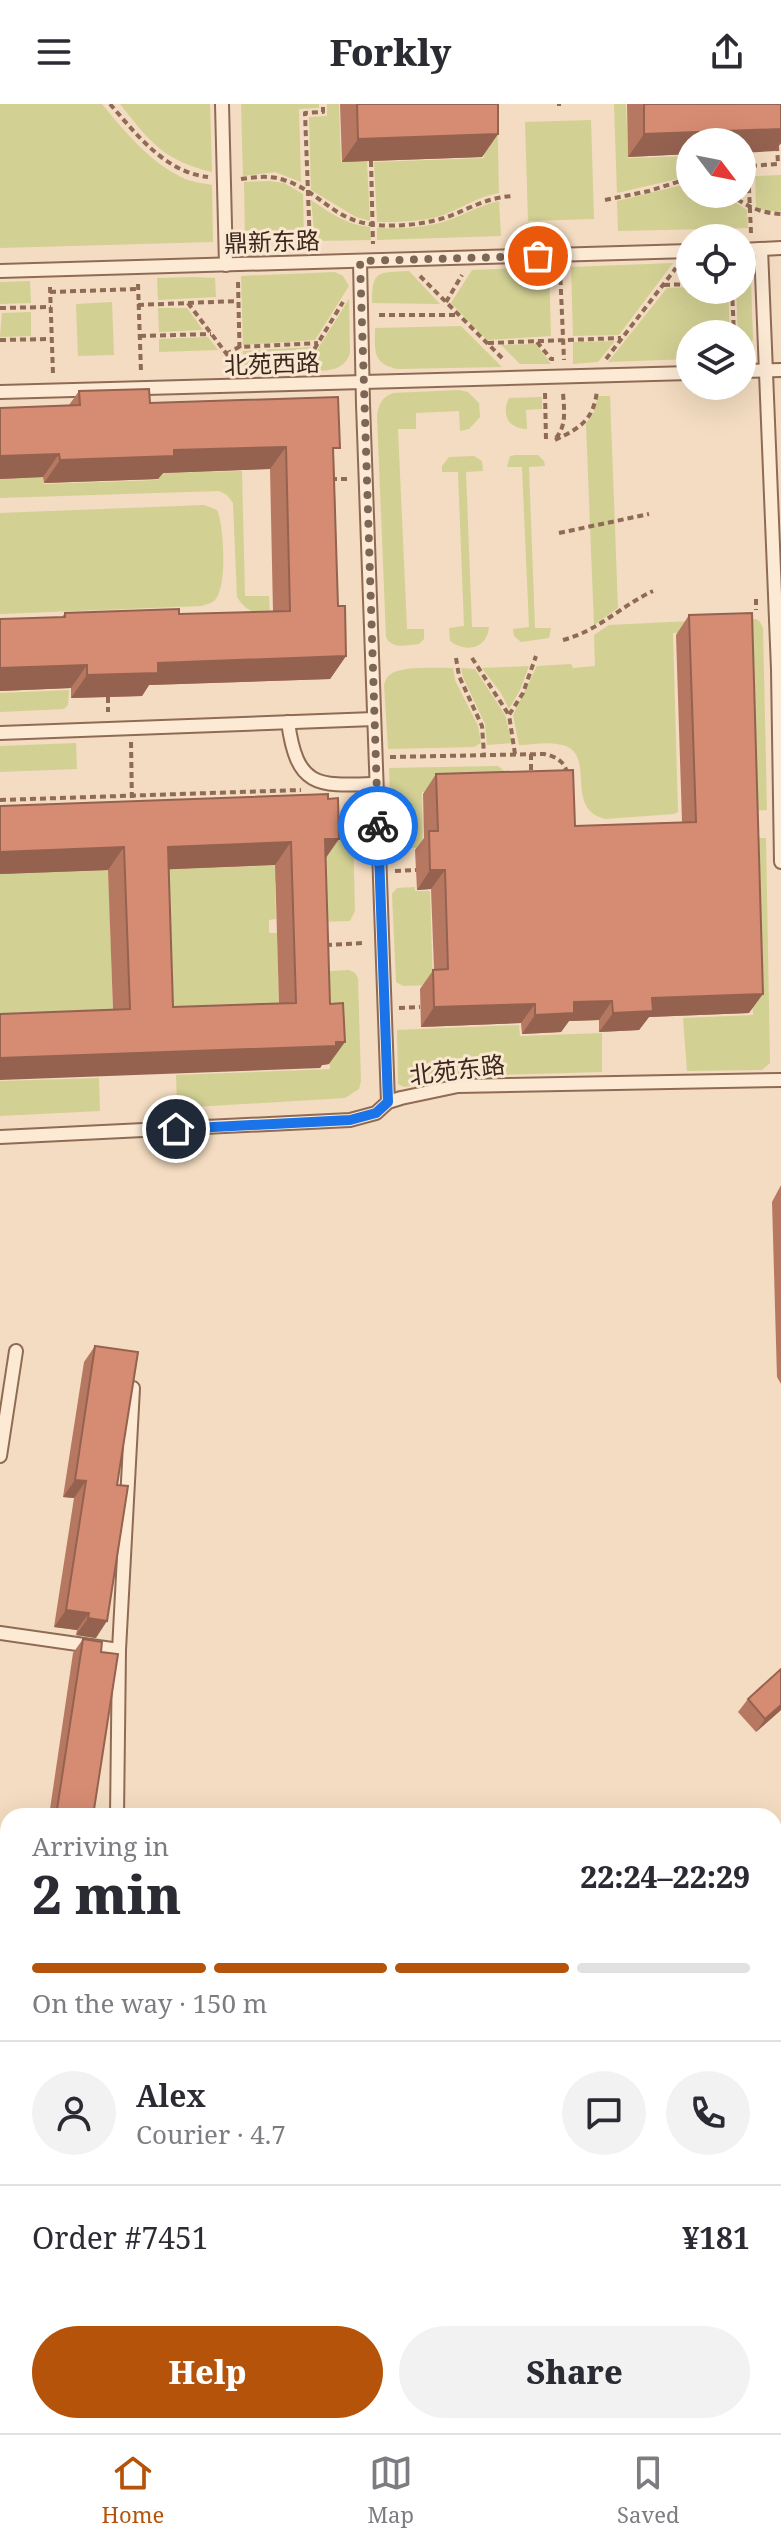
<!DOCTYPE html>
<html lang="en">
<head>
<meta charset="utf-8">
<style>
	:root { --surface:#fff; --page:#f2f2f3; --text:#2b2b33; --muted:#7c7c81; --line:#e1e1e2; --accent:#b45309 }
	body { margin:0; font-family:"Noto Serif","Noto Sans SC",serif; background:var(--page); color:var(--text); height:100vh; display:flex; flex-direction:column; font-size:30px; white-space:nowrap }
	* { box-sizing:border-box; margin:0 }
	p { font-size:26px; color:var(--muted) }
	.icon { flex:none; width:44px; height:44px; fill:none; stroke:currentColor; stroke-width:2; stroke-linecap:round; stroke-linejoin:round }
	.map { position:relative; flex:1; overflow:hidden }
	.details { position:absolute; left:0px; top:1704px; width:782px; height:626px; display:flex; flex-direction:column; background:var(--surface); border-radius:24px 24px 0 0; box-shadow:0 8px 32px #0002 }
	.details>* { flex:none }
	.needle { width:52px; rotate:122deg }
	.tools { position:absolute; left:676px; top:24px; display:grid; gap:16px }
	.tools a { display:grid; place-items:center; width:80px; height:80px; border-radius:50%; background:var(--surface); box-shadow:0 8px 32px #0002; font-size:40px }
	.pin { position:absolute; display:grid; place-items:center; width:68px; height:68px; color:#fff; margin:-34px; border:4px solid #fff; border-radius:50%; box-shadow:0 2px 8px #0007 }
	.courier { position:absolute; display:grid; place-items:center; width:80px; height:80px; margin:-40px; border:6px solid #1a73e8; border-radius:50%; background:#fff; color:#222; box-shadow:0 2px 10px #0007 }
	.head em { font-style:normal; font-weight:800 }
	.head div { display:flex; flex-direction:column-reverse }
	.head { display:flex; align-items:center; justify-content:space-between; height:136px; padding:0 32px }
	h1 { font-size:52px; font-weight:800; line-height:60px }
	.bar { display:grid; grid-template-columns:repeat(4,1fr); gap:12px 8px; align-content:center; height:96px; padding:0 32px }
	.bar i { height:10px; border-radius:6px; background:var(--line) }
	.bar .active { background:var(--accent) }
	.bar p { grid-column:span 4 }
	.line { display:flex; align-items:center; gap:20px; padding:0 32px; border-top:2px solid var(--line) }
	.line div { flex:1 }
	.round { display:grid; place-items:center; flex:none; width:84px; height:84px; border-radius:42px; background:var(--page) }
	.cta { display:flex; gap:16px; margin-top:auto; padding:16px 32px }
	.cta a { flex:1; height:92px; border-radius:48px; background:var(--accent); color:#fff; font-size:32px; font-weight:800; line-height:92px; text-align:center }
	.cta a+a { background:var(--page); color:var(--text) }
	header { display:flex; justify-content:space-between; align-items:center; height:104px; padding:0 32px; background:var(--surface); font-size:36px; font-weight:800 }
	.tab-bar { display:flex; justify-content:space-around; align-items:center; height:112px; border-top:2px solid var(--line); background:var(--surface); font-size:22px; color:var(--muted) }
	.tab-bar a { display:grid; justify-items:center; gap:4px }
	.tab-bar .active { color:var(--accent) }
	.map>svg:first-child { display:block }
	.green { fill:#d2d093 }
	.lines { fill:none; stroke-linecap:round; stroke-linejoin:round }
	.service-casing { stroke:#8f6b56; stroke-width:16 }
	.path { stroke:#8f6b56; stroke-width:4; stroke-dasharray:6 4; stroke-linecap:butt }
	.service { stroke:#fcead5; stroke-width:12 }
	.wall { fill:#b77862; fill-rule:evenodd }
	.shaded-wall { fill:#956250 }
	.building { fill:#d58c72; stroke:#956250; stroke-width:2; fill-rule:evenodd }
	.done { stroke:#7d6656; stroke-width:8; stroke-dasharray:0 14.4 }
	.route { stroke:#1a73e8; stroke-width:10 }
	.labels { text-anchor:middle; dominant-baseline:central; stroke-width:6; stroke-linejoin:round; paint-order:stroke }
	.street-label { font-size:24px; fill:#3d271c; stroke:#f9e7d1 }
</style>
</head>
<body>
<header><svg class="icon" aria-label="menu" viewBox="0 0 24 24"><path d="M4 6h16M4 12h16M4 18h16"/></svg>Forkly<svg class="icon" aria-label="share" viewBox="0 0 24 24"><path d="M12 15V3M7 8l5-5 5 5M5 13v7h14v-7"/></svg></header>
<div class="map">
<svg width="781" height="2329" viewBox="0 0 781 2329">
	<rect width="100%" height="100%" fill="#f3dcc1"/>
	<g class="green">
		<path d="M0,0H102C124,27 149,57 181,73C190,78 202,79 212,81L213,138L0,144Z"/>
		<path d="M120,0H210L212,68C163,56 150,38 120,0Z"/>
		<path d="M241,0H319V4L299,5L301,78L275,68L243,72Z"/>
		<path d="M327,0H339L341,58H367L370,117L356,113L311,86L309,13L327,12Z"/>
		<path d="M482,0H497L499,89C478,93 465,102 446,110C424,118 400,118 377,118L374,58L484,54Z"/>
		<path d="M614,0H626L628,54L690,52V72L617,89Z"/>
		<path d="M591,16L594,115L528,117L525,18Z"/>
		<path d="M781,71V107H766L756,103L755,72Z"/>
		<path d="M269,77L284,79L303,90L304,136L249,138L245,134L244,78Z"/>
		<path d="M690,79V90H722L747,106L748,124L618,127L617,97Z"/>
		<path d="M311,96C330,109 347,121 370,123L371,136L315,137Z"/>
		<path d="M499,97L501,132L377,136V124C400,125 424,124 446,117C464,111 480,101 499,97Z"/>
		<path d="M673,159L619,231L573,232L571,163Z"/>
		<path d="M742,159L749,168L751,176L753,235L748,248L742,252V230H738L736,186H742Z"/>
		<path d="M549,163L551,232L487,236L451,199L472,166Z"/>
		<path d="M409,167L440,200L372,199C372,165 378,169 409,167Z"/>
		<path d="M335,168L343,172L349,182L315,236L243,241L241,172Z"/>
		<path d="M195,173L215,174L216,193L158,196L157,174Z"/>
		<path d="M30,177L31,199L0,200V178Z"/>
		<path d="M690,183V186H728L730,230H690V255L608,258L667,184Z"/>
		<path d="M349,195L350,249C343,270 323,266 304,267Z"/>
		<path d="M112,198L114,251L78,252L76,200Z"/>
		<path d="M158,204H187L203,226L159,228Z"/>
		<path d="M31,208V232L0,233L2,209Z"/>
		<path d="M461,222L502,263L397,265C372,259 375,247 375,224Z"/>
		<path d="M208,233L218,246L159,248V235Z"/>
		<path d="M615,237L598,258L573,260V238Z"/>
		<path d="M536,240L551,260H520L501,241Z"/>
		<path d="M311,243L296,267L244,269L243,247Z"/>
		<path d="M459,286L468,288L479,299L480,313L469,325L460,327L459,307L416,309V325H398L407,525H424V535L419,540C407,541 392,546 386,533L377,311C379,300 382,293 393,289Z"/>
		<path d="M598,292H610L618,504L594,521L586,320L594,308Z"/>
		<path d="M542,293V305L526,306L527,325C508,324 501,311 509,294Z"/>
		<path d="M515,351H538L544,357L545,362L529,363L535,524H551L549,534L521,538L514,532L513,525L529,523L522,363H507L510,352Z"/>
		<path d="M474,352L482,357L483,367L466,368L472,523H489C487,545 466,549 450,537L449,524L464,522L458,368H442V362L449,353Z"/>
		<path d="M242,367L245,492H269L270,511C254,510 245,506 237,493L233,399L227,391L219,387L0,394V375L43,373L44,380L158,376L159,369Z"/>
		<path d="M204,401L217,406C224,421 228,485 214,497C210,500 206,500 202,502L0,510V409Z"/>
		<path d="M756,515L760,518L763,524L767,706L746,707L717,516Z"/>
		<path d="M692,517L697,528L673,529L678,708L674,710L605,715C561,704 601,645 557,640C545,638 531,641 519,641L513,611L537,562L571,560L573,564L595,562L594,531L609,521Z"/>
		<path d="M529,562L520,586L509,605L501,589L482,564Z"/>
		<path d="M453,564L455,576L478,622L481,639L474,643L388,645L384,581C386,576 386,573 391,570C401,562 439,564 453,564Z"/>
		<path d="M461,564L475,565L505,611L512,639L487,641L485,620L463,573Z"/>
		<path d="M69,586L68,601L64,605L0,608V589Z"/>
		<path d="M76,639L77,665L0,668V642Z"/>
		<path d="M498,662L509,671L511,685L422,688L423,744H409L395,740L391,731L389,664Z"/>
		<path d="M344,716L348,717L353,727L355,807L350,817L312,818L323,717Z"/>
		<path d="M747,734H766L770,959L762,966L687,967L683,914L753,911Z"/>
		<path d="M290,761L291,777L275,778L276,815L269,816V829H277L279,905L148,926L143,766Z"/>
		<path d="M118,765L109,779L113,913L0,932V770Z"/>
		<path d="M415,783V787H430L433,881L403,882L396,878L392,790L397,784Z"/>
		<path d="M349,866L355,869L358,874L361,977L359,985L345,994L177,1004L176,971L330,965L328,921L314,868Z"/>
		<path d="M519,921L520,932L602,929V968L468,972L404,983L398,980L397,926Z"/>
		<path d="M99,974L100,1007L0,1012V977Z"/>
	</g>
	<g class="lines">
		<g class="service-casing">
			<g id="service">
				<path d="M222,0L226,161"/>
				<path d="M761,145L778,565L781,758"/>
				<path d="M742,146L781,144"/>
				<path d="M360,157L363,300L388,998"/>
				<path d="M0,167L690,147"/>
				<path d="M742,267L781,266"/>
				<path d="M0,288L690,269"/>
				<path d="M288,618C297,684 317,682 376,680"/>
				<path d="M0,629L374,615"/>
				<path d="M0,1033L350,1016L376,1009L388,998L401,994L458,982L781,976"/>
				<path d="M0,1352L16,1247"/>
				<path d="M0,1529L119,1546"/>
				<path d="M117,1712L119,1546L133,1284"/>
				<path d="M0,1752L8,1754"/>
				<path d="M0,1964L8,1965"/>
				<path d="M0,2051L8,2050"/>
			</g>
		</g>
		<g class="path">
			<path d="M110,0C137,31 165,68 208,73"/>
			<path d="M559,0V2"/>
			<path d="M371,57L373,140"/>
			<path d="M241,75C255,73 270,71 284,76C320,87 334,118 377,121C401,123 427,120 450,112C472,103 489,93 514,92"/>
			<path d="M729,90C747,102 759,109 781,110"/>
			<path d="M605,96L649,87L690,74"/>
			<path d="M751,129L748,62L778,60L777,42"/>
			<path d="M310,142L305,9L323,8V0"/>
			<path d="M560,165L564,256"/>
			<path d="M420,172L504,256"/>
			<path d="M238,178L240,265"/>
			<path d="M138,180L141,268"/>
			<path d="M664,181L690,180"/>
			<path d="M50,183L53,270"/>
			<path d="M732,186L734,230"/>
			<path d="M50,188L138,185"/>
			<path d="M446,198L462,171"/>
			<path d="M188,199L238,265"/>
			<path d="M138,201L238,197"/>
			<path d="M0,204L51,203"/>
			<path d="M379,211H458"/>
			<path d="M140,232L211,230"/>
			<path d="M0,236L52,235"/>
			<path d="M537,238L551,255H554"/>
			<path d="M488,239L621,234"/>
			<path d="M226,250L239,243L318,239"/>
			<path d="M606,255L676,164"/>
			<path d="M304,262L343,198"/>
			<path d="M545,289L546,336"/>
			<path d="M556,334C567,321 564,305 563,289"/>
			<path d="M555,336C580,324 594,316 597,286"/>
			<path d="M331,375H349"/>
			<path d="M559,429L649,410"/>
			<path d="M756,495V506"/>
			<path d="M563,536C600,526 619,503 653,487"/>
			<path d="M456,554L459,572L482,622L484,650"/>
			<path d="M472,554L509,611"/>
			<path d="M108,593V608"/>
			<path d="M131,638L132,701"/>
			<path d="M515,650L509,611L523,589L536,552"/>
			<path d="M531,650V671"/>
			<path d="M390,653L544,650C555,652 566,658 567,670"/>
			<path d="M0,696L301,686"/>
			<path d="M395,767L416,766"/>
			<path d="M326,841L364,839"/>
			<path d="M399,904L420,903"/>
		</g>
		<use href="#service" class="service"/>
	</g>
	<g class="wall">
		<path d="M340,0H498V30L482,53L342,58Z"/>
		<path d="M627,0H781V39L775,47L690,38V50L628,53Z"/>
		<path d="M79,287L150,299L334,352L338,502L346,552L330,575L149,581L142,592L71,594V584L0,587V515L62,513L65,509L179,510L273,507L270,365L163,369L158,375L44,379L43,373L0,375V304L69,301Z"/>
		<path d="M689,511L749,909L649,913L639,926L599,928V916L569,917L561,928L522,930L521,919L421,923L420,885L434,865L431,785L417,786L415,746L424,734L423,690L436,670L575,722L682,718L676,531Z"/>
		<path d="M328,690L325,754L329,960L322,961L320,964L113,906L108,766L0,770ZM275,761L279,899L173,903L169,765Z"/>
		<path d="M781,1081V1280L777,1273L772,1098Z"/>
		<path d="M95,1242L117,1381L96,1534L76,1531L77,1526L54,1523L74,1394L63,1393L84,1258Z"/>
		<path d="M83,1535L101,1548L93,1712H49L73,1549Z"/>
		<path d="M781,1565V1606L756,1628L738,1608L748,1595Z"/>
		<path d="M102,2322H128V2324L124,2329H103Z"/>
	</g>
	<g class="shaded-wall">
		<path d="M781,25V39L775,47L742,49V38H690V50L628,53L644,30Z"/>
		<path d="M498,30L482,53L342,58L358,35Z"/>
		<path d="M286,343L270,365L163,369L158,375L44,379L60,356L174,346Z"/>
		<path d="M59,350L43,373L0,375V352Z"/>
		<path d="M346,552L330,575L149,581L142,592L71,594L87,571L158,559Z"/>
		<path d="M87,561L71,584L0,587V564Z"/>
		<path d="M325,735H339L323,758Z"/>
		<path d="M291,738L275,761L152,766L168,743Z"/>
		<path d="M124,743L108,766L0,770V748Z"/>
		<path d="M430,766H445L431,785L417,786Z"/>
		<path d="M763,890L749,909L649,913L639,926L599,928L613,909L652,894Z"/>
		<path d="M612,897L599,916L569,917L561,928L522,930L535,911L574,898Z"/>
		<path d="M535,900L521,919L421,923L434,903Z"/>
		<path d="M345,938L329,960L322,961L320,964L0,976V954Z"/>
		<path d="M75,1376L86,1377L74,1394L63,1393Z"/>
		<path d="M66,1506L89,1509L77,1526L54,1523Z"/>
		<path d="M88,1514L107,1517L96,1534L76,1531Z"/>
		<path d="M781,1601V1606L756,1628L765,1615Z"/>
		<path d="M781,1858V1863L774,1869V1865Z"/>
		<path d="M109,2324H128L124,2329H106Z"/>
	</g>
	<g class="building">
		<path d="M357,0H498V30L358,35Z"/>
		<path d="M644,0H781V25L644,30Z"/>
		<path d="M149,285L150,299L338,293L340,344H333L338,502H345L346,552L158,559V569L87,571V561L0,564V515L65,513V509L179,505V510L290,507L286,343L174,346V352L60,356L59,350L0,352V304L80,301L79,287Z"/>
		<path d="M752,509L763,890L652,894L653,907L613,909L612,897L574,898V909L535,911V900L434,903L433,866L448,865L445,766H430L429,727H438L436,670L573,666L575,722L696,718L689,511Z"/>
		<path d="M328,690V695L338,694L339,735H325L330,900L343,899L345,938H336V942L0,954V910L130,905L124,743L0,748V702ZM291,738L296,899L173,903L168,743Z"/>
		<path d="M95,1242L138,1248L117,1381L128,1382L107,1517L88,1514L89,1509L66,1506L86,1377L75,1376Z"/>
		<path d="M83,1535L102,1538L101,1548L118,1550L93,1712H56Z"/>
		<path d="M781,1565V1601L765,1615L748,1595Z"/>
		<path d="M781,1825V1858L774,1865V1832Z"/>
		<path d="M0,2085L8,2086V2322H49L48,2329H0Z"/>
		<rect x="109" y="2322" width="19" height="2"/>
	</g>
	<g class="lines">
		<path class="done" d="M378,722L360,157L538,152"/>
		<path class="route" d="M176,1025L350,1016L376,1009L388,998L378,722"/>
	</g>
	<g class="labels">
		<g class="street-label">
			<text transform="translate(272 137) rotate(-2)">鼎新东路</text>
			<text transform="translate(272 259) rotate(-2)">北苑西路</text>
			<text transform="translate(457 965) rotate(-7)">北苑东路</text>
		</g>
	</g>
</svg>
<div class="tools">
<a><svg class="needle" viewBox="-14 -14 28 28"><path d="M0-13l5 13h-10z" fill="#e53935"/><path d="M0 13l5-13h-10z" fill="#7c7c81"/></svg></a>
<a><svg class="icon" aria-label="locate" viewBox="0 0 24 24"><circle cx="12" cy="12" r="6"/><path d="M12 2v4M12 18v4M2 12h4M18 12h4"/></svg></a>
<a><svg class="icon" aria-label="layers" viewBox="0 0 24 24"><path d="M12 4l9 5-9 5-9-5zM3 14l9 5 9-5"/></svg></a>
</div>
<div class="pin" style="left:538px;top:152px;background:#ea580c"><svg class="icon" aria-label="bag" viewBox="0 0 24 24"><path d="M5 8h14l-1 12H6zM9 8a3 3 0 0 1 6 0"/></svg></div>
<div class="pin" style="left:176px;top:1025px;background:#1f2937"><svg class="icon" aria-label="home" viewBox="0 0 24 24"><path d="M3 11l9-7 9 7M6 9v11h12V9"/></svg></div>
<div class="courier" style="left:378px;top:722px"><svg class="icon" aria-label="bike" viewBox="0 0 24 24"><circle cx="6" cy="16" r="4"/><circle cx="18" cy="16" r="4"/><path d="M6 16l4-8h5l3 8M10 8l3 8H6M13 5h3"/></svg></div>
<section class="details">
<div class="head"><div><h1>2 min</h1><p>Arriving in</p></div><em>22:24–22:29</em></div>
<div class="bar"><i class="active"></i><i class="active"></i><i class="active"></i><i></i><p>On the way · 150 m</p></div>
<div class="line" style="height:144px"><a class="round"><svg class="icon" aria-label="person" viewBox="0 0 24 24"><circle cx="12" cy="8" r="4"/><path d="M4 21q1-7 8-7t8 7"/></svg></a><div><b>Alex</b><p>Courier · 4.7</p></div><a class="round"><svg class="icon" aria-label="chat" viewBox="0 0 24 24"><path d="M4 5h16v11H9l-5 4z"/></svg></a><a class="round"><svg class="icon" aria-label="phone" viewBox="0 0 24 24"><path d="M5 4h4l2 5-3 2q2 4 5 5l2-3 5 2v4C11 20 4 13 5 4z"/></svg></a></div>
<div class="line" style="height:104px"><div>Order #7451</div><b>¥181</b></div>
<div class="cta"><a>Help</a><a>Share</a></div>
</section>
</div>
<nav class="tab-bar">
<a class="active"><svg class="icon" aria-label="home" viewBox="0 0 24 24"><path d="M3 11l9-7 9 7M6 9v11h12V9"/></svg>Home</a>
<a><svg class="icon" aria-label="map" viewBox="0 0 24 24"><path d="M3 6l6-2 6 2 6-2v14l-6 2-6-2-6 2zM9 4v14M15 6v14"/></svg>Map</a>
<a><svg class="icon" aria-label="saved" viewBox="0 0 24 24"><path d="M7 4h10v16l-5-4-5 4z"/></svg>Saved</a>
</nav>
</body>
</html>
